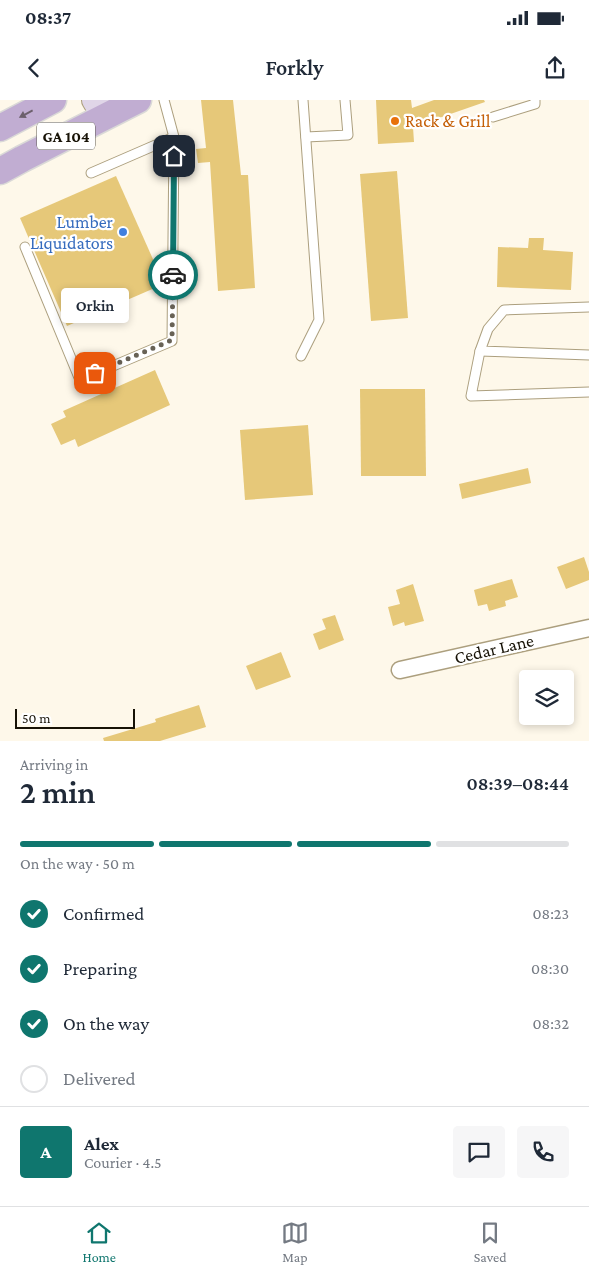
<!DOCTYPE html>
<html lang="en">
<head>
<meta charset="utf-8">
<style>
	:root { --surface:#fff; --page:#f6f6f7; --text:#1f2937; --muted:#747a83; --line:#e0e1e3; --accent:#0f766e }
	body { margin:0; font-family:"Crimson Pro",serif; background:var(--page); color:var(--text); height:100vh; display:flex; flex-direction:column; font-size:19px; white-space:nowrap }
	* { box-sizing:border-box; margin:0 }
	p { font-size:16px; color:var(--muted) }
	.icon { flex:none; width:28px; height:28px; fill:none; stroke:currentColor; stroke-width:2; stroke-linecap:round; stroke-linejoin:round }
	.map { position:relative; height:641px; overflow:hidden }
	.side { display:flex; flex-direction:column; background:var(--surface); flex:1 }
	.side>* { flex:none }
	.fabs { position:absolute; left:519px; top:570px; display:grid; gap:10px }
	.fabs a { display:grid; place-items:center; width:55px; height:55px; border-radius:5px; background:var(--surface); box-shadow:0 2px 8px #0003; font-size:25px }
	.scale { position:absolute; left:15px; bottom:12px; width:120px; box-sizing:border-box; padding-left:5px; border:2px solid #171206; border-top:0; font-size:14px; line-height:18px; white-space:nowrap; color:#171206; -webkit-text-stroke:4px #fff; paint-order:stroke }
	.pin { position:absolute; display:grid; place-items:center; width:42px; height:42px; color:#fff; margin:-21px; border-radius:10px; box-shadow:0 2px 8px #0006 }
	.courier { position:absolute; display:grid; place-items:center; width:50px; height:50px; margin:-25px; border:4px solid #0f766e; border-radius:50%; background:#fff; color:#222; box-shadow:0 1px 6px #0007 }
	.bubble { position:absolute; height:35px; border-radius:5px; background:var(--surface); box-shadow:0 2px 8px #0003; font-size:16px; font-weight:600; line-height:35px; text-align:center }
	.summary em { font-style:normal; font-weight:600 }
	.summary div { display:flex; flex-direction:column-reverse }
	.summary { display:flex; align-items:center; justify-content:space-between; height:85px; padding:0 20px }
	h1 { font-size:32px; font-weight:600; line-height:38px }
	.bar { display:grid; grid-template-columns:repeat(4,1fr); gap:8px 5px; align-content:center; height:60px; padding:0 20px }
	.bar i { height:6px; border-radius:4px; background:var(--line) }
	.bar .on { background:var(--accent) }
	.bar p { grid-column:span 4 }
	.line { display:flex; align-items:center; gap:12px; padding:0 20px; border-top:1px solid var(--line) }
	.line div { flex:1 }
	.round { display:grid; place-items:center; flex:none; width:52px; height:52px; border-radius:5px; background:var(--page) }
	ol { padding:0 20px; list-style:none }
	li { display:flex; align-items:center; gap:15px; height:55px }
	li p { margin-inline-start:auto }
	li .icon { padding:5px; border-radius:50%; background:var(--accent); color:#fff; stroke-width:4 }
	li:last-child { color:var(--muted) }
	li i { width:28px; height:28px; border:2px solid var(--line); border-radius:50% }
	.status { display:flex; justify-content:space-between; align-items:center; height:35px; padding:0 25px; background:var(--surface); direction:ltr }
	.status svg { height:14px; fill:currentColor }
	header { display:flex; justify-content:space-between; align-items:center; height:65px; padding:0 20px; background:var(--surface); font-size:22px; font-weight:600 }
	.tab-bar { display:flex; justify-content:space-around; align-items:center; height:70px; border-top:1px solid var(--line); background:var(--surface); font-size:14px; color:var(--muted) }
	.tab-bar a { display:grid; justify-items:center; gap:2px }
	.tab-bar .on { color:var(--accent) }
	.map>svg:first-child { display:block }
	.building { fill:#e6c879 }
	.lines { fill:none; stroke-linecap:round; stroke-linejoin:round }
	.service-casing { stroke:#ac9f7e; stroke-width:11 }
	.minor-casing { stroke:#ac9f7e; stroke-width:19 }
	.secondary-casing { stroke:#ac9f7e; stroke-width:26 }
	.primary-casing { stroke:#dad9d7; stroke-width:29 }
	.service { stroke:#fff; stroke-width:9 }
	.minor { stroke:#fff; stroke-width:16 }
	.secondary { stroke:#e0d6e8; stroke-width:24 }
	.primary { stroke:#c1add2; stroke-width:26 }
	.oneway { fill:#6c606c }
	.done { stroke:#686256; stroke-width:5; stroke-dasharray:0 9 }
	.route { stroke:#0f766e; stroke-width:6 }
	.food-dot { fill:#e8710a; stroke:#fff; stroke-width:2 }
	.shop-dot { fill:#3f7fe0; stroke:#fff; stroke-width:2 }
	.labels { text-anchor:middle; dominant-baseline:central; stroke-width:4.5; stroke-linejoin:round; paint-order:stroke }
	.shield { fill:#fff; stroke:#5d5951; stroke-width:1 }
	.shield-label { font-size:16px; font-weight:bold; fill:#171206 }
	.food-label { font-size:18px; fill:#c56008; stroke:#fff; text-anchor:start }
	.shop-label { font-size:18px; fill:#366cbe; stroke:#fff; text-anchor:end }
	.street-label { font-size:18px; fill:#171206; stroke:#fff }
</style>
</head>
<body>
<div class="status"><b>08:37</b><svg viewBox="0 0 49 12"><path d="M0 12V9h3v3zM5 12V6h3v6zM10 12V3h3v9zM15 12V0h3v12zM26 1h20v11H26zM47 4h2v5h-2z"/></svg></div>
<header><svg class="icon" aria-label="back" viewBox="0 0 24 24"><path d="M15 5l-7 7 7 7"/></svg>Forkly<svg class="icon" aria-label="share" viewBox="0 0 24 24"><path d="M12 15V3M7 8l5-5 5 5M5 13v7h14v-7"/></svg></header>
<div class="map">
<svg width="589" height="641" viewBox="0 0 589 641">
	<rect width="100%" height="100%" fill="#fef8ea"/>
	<g class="building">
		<path d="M201,0H233L241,75H248L255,188L218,191L210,62L198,63L196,49L206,48Z"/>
		<path d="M376,0H411L412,8L434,0H484L485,2L413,27L414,42L378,44Z"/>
		<path d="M397,71L408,218L371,221L360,74Z"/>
		<path d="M116,76L164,184L67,226L20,118Z"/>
		<path d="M529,138H544L543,150L573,152L571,190L497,187L498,147L528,148Z"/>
		<path d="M155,270L170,305L78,347L75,339L61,345L51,324L66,317L63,311Z"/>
		<path d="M360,289H425L426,376H361Z"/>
		<path d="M308,325L313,395L245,400L240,330Z"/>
		<path d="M528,368L531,383L462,399L459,384Z"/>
		<path d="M584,457L589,472V480L566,489L557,467Z"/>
		<path d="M512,479L518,497L505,501L506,506L489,511L487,504L478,506L474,490Z"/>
		<path d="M413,484L424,521L405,526L404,522L393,526L388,507L400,504L396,490Z"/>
		<path d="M335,515L344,540L319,550L313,534L326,529L322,519Z"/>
		<path d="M281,552L291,577L256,590L246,566Z"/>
		<path d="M199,605L206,627L160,641H104L103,638L156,622L155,619Z"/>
	</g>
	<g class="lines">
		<g class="service-casing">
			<g id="service">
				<path d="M493,17L535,4V0"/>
				<path d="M306,37L348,35L345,0"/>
				<path d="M91,73L174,37"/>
				<path d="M25,147L80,280L172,241L174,37L164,0"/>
				<path d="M589,207L504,210L488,229L480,251L589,255"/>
				<path d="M480,251L471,296L589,292"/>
				<path d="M301,256L319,220L303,0"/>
			</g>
		</g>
		<g class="minor-casing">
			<path id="minor" d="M400,570L589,528"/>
		</g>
		<g class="secondary-casing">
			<path id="secondary" d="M94,0L104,17"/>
		</g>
		<g class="primary-casing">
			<g id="primary">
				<path d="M0,28L53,0"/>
				<path d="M0,71L22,59L138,0"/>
			</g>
		</g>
		<use href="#service" class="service"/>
		<use href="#minor" class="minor"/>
		<use href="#secondary" class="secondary"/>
		<use href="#primary" class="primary"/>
	</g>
	<defs><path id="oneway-solid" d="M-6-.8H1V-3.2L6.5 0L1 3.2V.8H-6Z" transform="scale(1.25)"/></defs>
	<use class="oneway" href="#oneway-solid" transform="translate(26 14) rotate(152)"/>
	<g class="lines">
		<path class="done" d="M95,273L172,240L173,175"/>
		<path class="route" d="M173,175L174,56"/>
	</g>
	<circle class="food-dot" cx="395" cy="21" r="5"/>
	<circle class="shop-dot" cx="123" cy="132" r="5"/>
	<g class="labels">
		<rect class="shield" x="37" y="22.5" width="58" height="27" rx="4"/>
		<g class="shield-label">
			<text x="66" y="36">GA 104</text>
		</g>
		<g class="food-label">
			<text x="405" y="21">Rack &amp; Grill</text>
		</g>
		<g class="shop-label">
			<text x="113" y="122">Lumber<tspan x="113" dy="21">Liquidators</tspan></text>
		</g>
		<g class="street-label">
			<text transform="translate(494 549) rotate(-13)">Cedar Lane</text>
		</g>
	</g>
</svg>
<div class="fabs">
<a><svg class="icon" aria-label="layers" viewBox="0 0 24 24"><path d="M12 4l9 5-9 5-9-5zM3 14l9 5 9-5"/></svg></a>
</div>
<div class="scale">50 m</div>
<div class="pin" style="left:95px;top:273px;background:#ea580c"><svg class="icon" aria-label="bag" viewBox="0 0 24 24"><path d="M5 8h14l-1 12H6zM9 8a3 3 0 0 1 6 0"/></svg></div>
<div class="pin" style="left:174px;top:56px;background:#1f2937"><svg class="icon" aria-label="home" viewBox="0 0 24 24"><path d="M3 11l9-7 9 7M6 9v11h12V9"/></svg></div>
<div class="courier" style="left:173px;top:175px"><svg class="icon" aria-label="car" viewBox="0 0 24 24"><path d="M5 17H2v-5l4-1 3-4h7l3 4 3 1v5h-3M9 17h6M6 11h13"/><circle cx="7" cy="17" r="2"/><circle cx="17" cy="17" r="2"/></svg></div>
<div class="bubble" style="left:61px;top:188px;width:68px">Orkin</div>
</div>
<section class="side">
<div class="summary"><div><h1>2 min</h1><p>Arriving in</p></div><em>08:39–08:44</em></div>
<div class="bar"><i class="on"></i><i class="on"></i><i class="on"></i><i></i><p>On the way · 50 m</p></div>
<ol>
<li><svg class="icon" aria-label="check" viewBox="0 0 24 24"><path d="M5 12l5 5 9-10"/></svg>Confirmed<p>08:23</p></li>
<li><svg class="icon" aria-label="check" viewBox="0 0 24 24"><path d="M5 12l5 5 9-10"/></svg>Preparing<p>08:30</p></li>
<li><svg class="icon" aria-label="check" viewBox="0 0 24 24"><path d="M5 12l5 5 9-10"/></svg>On the way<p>08:32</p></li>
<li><i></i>Delivered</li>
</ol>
<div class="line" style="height:90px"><b class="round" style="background:var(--accent);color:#fff">A</b><div><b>Alex</b><p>Courier · 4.5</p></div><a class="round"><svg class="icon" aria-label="chat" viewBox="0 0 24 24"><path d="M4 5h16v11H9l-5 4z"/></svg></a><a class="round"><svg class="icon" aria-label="phone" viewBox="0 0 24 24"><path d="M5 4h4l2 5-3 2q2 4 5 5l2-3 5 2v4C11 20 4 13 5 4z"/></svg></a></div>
</section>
<nav class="tab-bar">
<a class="on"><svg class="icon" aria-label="home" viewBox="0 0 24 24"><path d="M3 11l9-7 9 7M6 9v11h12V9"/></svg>Home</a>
<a><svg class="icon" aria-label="map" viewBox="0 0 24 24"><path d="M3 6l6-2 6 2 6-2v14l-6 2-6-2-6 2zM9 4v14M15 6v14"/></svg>Map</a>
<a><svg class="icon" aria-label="saved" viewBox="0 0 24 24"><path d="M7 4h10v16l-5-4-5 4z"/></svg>Saved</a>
</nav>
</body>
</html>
